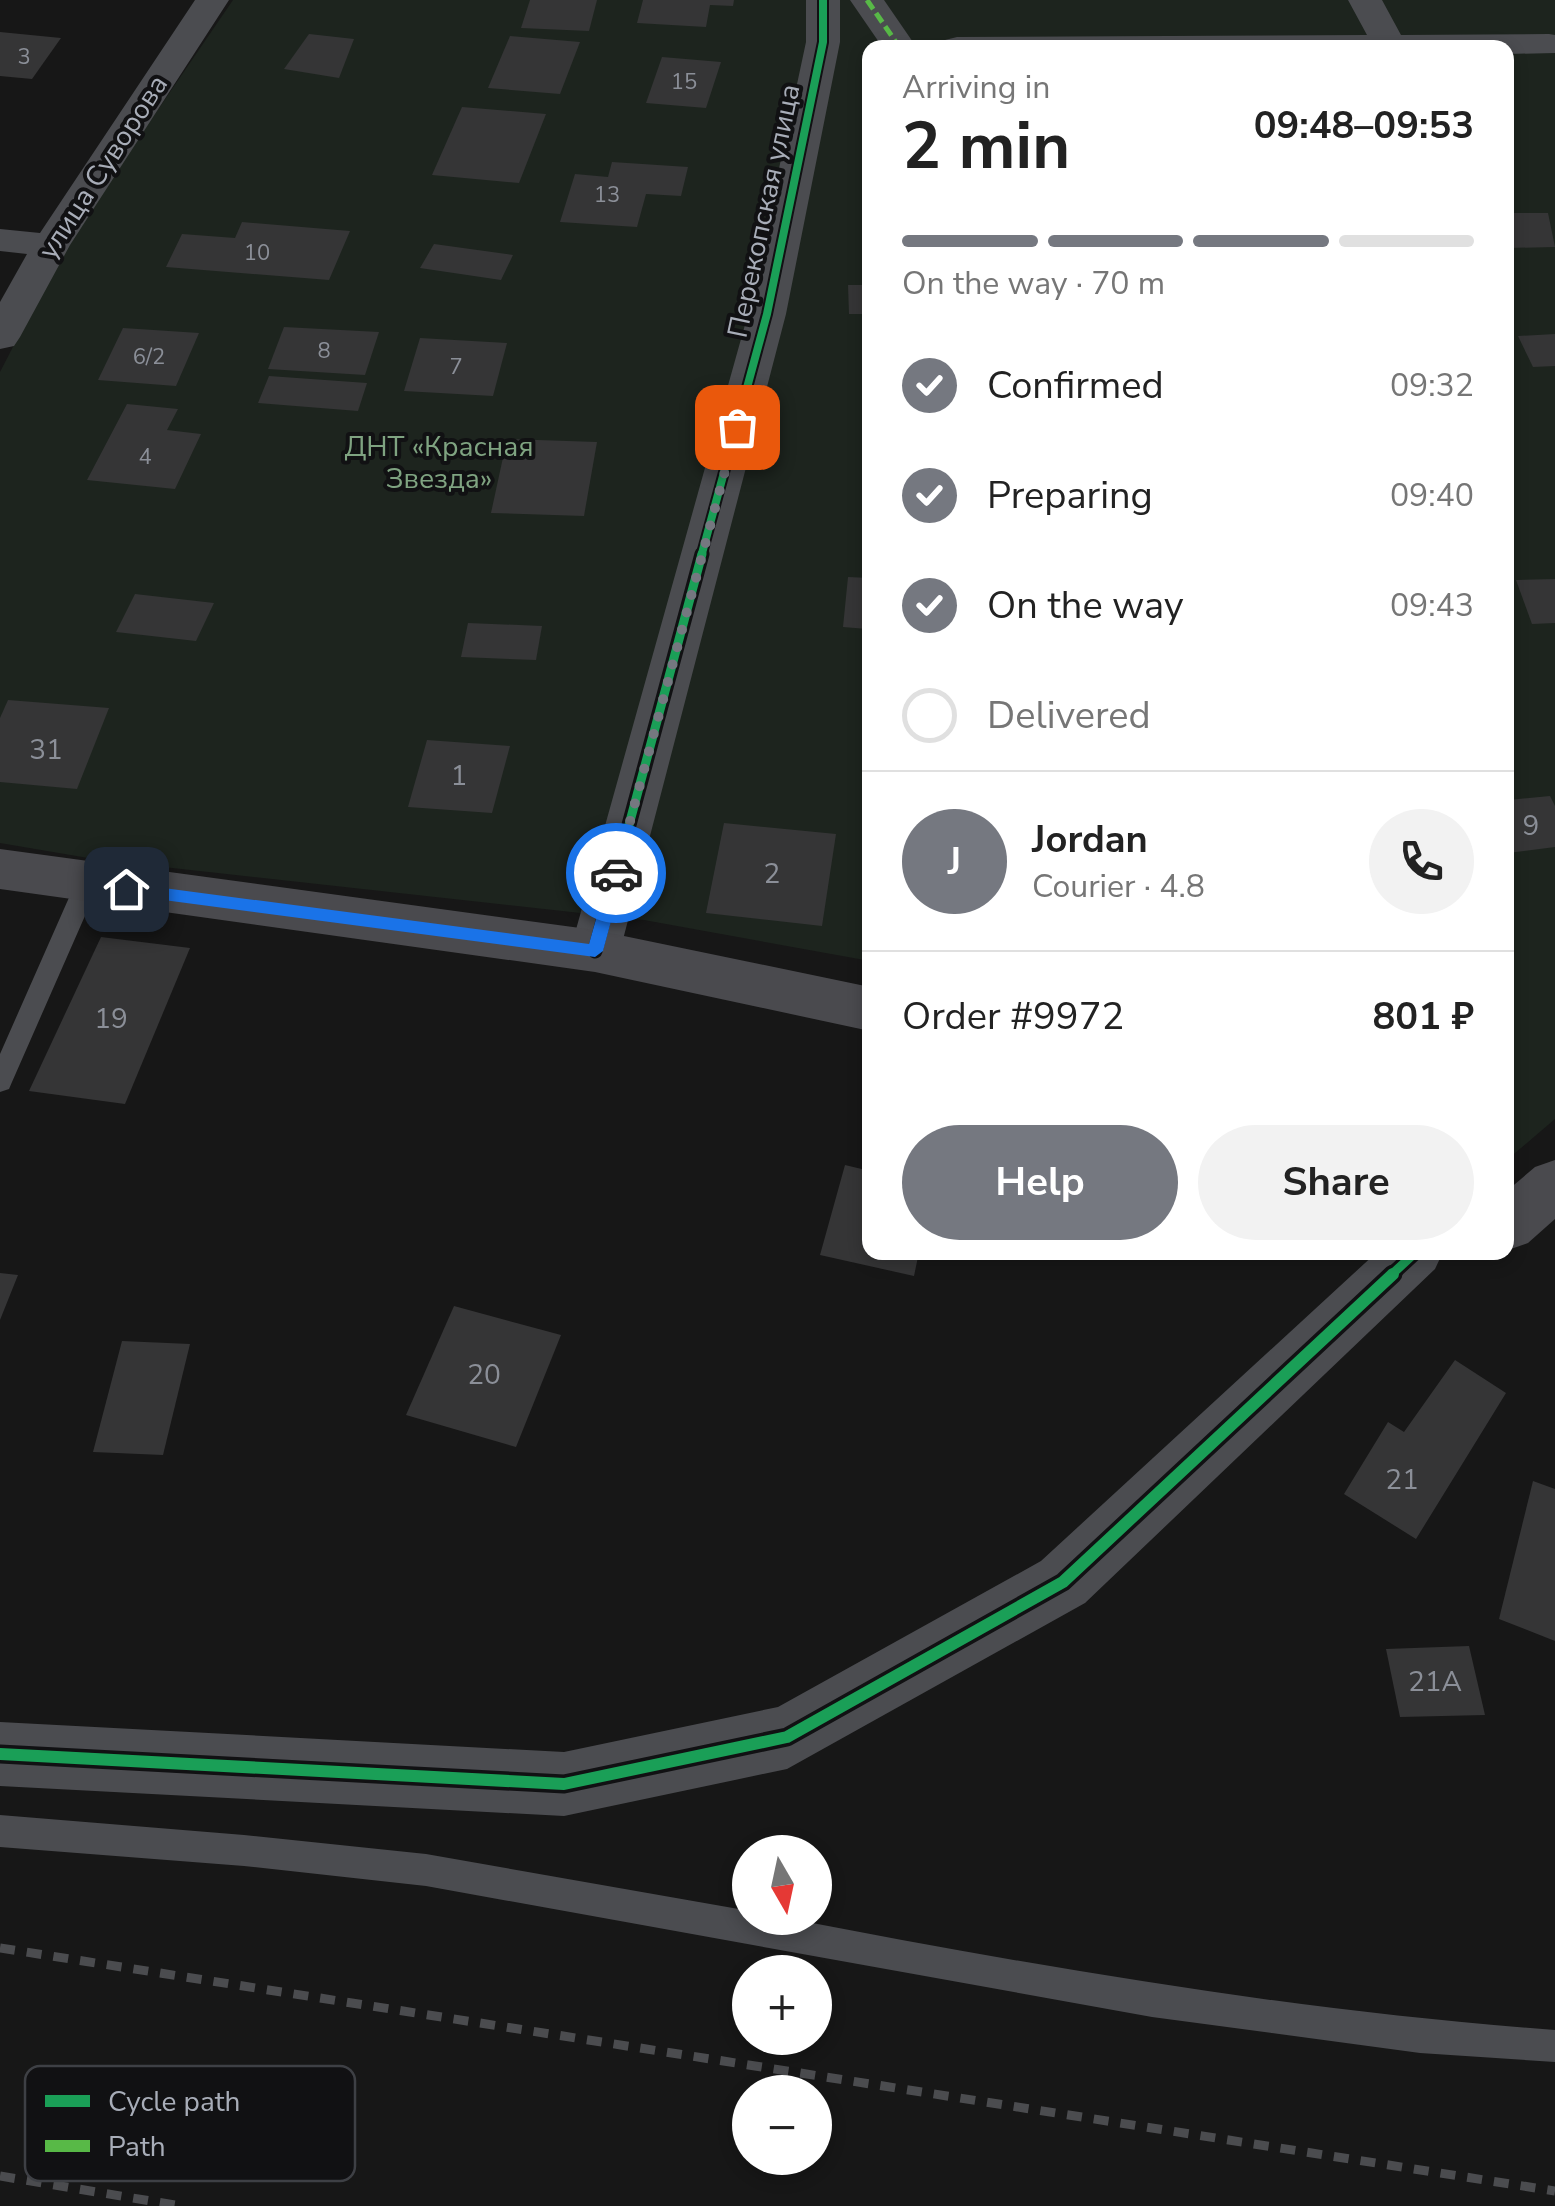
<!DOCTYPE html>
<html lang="en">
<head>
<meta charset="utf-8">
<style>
	:root { --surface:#fff; --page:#f2f2f2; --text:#222; --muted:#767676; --line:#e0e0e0; --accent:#757880 }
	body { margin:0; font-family:"Nunito Sans",sans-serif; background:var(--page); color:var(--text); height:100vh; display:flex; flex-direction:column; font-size:38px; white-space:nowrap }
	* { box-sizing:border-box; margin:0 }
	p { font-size:32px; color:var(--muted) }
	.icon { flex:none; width:55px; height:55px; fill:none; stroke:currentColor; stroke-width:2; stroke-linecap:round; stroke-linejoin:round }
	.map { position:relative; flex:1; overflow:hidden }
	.details { position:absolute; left:862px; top:40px; width:652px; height:1220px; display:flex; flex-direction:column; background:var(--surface); border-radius:20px; box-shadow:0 5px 15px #0003 }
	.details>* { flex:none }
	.needle { width:65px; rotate:171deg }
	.controls { position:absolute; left:732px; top:1835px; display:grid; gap:20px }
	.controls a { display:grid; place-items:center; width:100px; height:100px; border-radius:50%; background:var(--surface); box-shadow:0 5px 15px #0003; font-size:50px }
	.pin { position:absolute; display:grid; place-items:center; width:85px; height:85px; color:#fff; margin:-42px; border-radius:20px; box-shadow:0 5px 15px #0006 }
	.courier { position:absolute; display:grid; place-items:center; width:100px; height:100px; margin:-50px; border:8px solid #1a73e8; border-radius:50%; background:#fff; color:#222; box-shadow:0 2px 12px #0007 }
	.headline em { font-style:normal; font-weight:700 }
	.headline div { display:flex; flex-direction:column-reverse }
	.headline { display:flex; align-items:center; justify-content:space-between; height:170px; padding:0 40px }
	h1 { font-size:65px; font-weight:700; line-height:75px }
	.bar { display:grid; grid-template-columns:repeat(4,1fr); gap:15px 10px; align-content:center; height:120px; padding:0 40px }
	.bar i { height:12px; border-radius:8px; background:var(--line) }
	.bar .active { background:var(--accent) }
	.bar p { grid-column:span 4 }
	.line { display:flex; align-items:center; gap:25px; padding:0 40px; border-top:2px solid var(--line) }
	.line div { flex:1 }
	.round { display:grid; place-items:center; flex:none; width:105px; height:105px; border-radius:52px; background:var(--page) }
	ol { padding:0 40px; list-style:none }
	li { display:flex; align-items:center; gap:30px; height:110px }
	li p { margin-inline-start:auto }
	li .icon { padding:10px; border-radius:50%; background:var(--accent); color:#fff; stroke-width:4 }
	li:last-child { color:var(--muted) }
	li i { width:55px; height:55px; border:5px solid var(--line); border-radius:50% }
	.action { display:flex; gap:20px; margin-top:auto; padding:20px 40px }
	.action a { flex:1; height:115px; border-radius:60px; background:var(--accent); color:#fff; font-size:40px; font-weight:700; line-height:115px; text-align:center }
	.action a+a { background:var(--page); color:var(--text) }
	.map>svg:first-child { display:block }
	.green { fill:#1d241e }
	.building { fill:#353536 }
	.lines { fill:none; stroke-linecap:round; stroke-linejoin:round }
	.lane { fill:#4b4c50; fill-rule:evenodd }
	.street { fill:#4b4c50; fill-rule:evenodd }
	.secondary { fill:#4a4a4e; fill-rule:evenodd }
	.rail { stroke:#4b4c4f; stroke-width:9; stroke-dasharray:15 12; stroke-linecap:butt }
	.quiet { stroke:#58b947; stroke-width:5; stroke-dasharray:11 5; stroke-linecap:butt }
	.cycleway-far2-casing { stroke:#111113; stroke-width:12 }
	.cycleway-far1-casing { stroke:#111113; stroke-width:15 }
	.cycleway-casing { stroke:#111113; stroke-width:19 }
	.cycleway-far2 { stroke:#1a9f57; stroke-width:8 }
	.cycleway-far1 { stroke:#1a9f57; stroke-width:9 }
	.cycleway { stroke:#1a9f57; stroke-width:12 }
	.route { fill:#1a73e8 }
	.done { stroke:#757880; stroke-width:10; stroke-dasharray:0 18 }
	.labels { text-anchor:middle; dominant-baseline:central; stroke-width:8; stroke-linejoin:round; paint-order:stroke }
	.far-number-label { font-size:22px; fill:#8b8f98 }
	.far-street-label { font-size:28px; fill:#a8adb8; stroke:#111113 }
	.far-park-label { font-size:28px; fill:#7fa381; stroke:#111113 }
	.number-label { font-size:28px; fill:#8b8f98 }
	.key { fill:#111113; stroke:#3e4045; stroke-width:2.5 }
	.key-label { font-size:28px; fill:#a8adb8 }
</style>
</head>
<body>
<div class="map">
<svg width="1555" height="2206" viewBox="0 0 1555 2206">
	<rect width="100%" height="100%" fill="#171717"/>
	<path class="green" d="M233,0H1555V1119L1508,1159V48H870V961L644,920L100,860L0,843V372L66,244Z"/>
	<g class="building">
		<path d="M530,0H597L589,31L521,28Z"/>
		<path d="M643,0H734L733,6L710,5L706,27L637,23Z"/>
		<path d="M0,32L61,38L32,79L0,76Z"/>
		<path d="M309,34L354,39L339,78L284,69Z"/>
		<path d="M510,36L580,42L560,94L488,88Z"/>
		<path d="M662,57L721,62L706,108L646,103Z"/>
		<path d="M462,107L546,114L519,183L432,175Z"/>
		<path d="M612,162L688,167L681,196L646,194L637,227L560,222L575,174L608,177Z"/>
		<path d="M1508,213H1548L1555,247L1508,248Z"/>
		<path d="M242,222L350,231L329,280L166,267L182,234L235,238Z"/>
		<path d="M434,244L513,255L501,280L420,268Z"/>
		<path d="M848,285H870V314H849Z"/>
		<path d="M284,327L379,332L365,375L268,369Z"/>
		<path d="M123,328L199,333L176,386L98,380Z"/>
		<path d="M1555,334V366L1533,367L1518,336Z"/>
		<path d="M420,338L507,343L493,396L404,391Z"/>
		<path d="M269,376L367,383L358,411L258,403Z"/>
		<path d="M127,404L178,409L167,430L201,434L175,489L87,480Z"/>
		<path d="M507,439L597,442L584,516L491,513Z"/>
		<path d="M848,577L870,578V644H866L867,629L843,627Z"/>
		<path d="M1555,579V623L1532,624L1516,580Z"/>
		<path d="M135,594L214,603L196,641L116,632Z"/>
		<path d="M468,623L542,626L536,660L461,657Z"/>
		<path d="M8,700L109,708L77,789L0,782V718Z"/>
		<path d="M427,740L510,746L492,813L408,807Z"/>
		<path d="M1550,796L1555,806V847L1508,853V800Z"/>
		<path d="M724,823L836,834L822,926L706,913Z"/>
		<path d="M101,937L190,948L125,1104L29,1091Z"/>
		<path d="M845,1165L870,1171V1252H919L914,1276L820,1255Z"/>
		<path d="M0,1273L18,1275L0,1320Z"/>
		<path d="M454,1306L561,1335L516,1447L406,1415Z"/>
		<path d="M122,1341L190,1344L163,1455L93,1452Z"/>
		<path d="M1455,1360L1506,1393L1416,1539L1344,1494L1388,1422L1404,1432Z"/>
		<path d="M1533,1481L1555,1489V1641L1499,1619Z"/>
		<path d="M1469,1646L1485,1715L1400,1717L1386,1649Z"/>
	</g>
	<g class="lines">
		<g class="lane">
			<path d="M87,875L99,884L12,1082L9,1089L0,1092V1054L75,884Z"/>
			<path d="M0,1815L244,1835L426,1854L750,1911V1918H786C1041,1967 1295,2011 1555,2030V2062L1420,2053L1152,2017L426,1886L244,1866L0,1847Z"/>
		</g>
		<g class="street">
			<path d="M195,0H229L70,245L20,337L14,346L0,349V302L27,254L0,251V229L40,233Z"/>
			<path d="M806,0H840V42L786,314L620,951L613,965L595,971L577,965L570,951L748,314L806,42Z"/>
			<path d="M850,0H884L917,48H883Z"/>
			<path d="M1348,0H1382L1401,35L1549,34L1555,35V53L1508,54V48L940,47L945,40L957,37L1367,35Z"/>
			<path d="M1377,1252H1443L1435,1269L1085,1603L787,1769L564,1816L0,1786V1722L564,1752L778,1707L1041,1561Z"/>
		</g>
		<g class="secondary">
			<path d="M0,849L595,930L870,987V1031L595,972L0,889Z"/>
			<path d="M1555,1160V1219L1528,1243L1508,1250V1190L1535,1167Z"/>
		</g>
		<g class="rail">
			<path d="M0,1948L1555,2191"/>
			<path d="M0,2176L181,2206"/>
		</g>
		<path class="quiet" d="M867,0L900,48"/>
		<g class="cycleway-far2-casing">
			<path id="cycleway-far2" d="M701,557L767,314L823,42V0"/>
		</g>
		<g class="cycleway-far1-casing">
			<g id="cycleway-far1">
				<path d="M595,951L702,554"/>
				<path d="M1390,1276L1416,1252"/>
			</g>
		</g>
		<g class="cycleway-casing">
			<path id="cycleway" d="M0,1754L564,1784L787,1737L1063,1582L1393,1274"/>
		</g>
		<use href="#cycleway-far2" class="cycleway-far2"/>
		<use href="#cycleway-far1" class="cycleway-far1"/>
		<use href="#cycleway" class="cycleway"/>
	</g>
	<path class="route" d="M616,868L624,873L603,951L595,957L126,895L119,889L126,883L589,944L609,873Z"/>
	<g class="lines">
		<path class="done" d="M616,873L737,427"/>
	</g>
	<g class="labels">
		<g class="far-number-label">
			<text x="24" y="57">3</text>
			<text x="684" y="82">15</text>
			<text x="607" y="195">13</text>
			<text x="257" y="253">10</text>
			<text x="324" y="351">8</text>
			<text x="149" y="357">6/2</text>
			<text x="456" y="367">7</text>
			<text x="145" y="457">4</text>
		</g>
		<g class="far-street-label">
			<text transform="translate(103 167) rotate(-57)">улица Суворова</text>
			<text transform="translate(764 211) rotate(-78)">Перекопская улица</text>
		</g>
		<g class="far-park-label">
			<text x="439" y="447">ДНТ «Красная<tspan x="439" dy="32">Звезда»</tspan></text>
		</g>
		<g class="number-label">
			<text x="46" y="750">31</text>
			<text x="459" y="776">1</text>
			<text x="1531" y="826">9</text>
			<text x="772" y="874">2</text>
			<text x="111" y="1019">19</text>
			<text x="484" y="1375">20</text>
			<text x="1402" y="1480">21</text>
			<text x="1435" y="1682">21А</text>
		</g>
	</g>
	<rect x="25" y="2066" width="330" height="115" rx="15" class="key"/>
	<rect x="45" y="2095" width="45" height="12" fill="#1a9f57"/>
	<rect x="45" y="2140" width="45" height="12" fill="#58b947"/>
	<g class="key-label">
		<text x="108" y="2111">Cycle path</text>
		<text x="108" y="2156">Path</text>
	</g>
</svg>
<div class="controls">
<a><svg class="needle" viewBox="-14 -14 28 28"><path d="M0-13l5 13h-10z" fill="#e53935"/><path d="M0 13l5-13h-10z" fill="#767676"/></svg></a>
<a>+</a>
<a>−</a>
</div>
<div class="pin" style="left:737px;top:427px;background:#ea580c"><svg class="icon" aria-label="bag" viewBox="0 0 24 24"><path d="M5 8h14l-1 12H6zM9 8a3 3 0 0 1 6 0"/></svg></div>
<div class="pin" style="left:126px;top:889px;background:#1f2937"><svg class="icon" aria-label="home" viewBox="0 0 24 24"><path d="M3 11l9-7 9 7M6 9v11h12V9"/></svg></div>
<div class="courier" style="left:616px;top:873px"><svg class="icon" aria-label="car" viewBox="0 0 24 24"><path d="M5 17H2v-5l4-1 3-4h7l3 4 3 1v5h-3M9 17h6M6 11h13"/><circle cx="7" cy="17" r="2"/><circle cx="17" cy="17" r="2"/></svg></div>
<section class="details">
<div class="headline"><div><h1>2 min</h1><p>Arriving in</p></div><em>09:48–09:53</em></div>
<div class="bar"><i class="active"></i><i class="active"></i><i class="active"></i><i></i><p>On the way · 70 m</p></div>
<ol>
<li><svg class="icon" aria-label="check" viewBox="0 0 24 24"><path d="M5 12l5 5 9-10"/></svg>Confirmed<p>09:32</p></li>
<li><svg class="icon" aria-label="check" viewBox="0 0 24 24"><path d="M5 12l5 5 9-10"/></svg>Preparing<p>09:40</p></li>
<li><svg class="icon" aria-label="check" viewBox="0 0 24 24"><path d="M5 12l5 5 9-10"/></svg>On the way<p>09:43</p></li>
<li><i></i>Delivered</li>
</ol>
<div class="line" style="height:180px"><b class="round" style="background:var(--accent);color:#fff">J</b><div><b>Jordan</b><p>Courier · 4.8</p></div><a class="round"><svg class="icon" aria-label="phone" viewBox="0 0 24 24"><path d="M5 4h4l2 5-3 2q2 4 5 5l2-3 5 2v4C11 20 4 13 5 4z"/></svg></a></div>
<div class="line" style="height:130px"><div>Order #9972</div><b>801 ₽</b></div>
<div class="action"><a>Help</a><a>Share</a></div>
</section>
</div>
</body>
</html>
